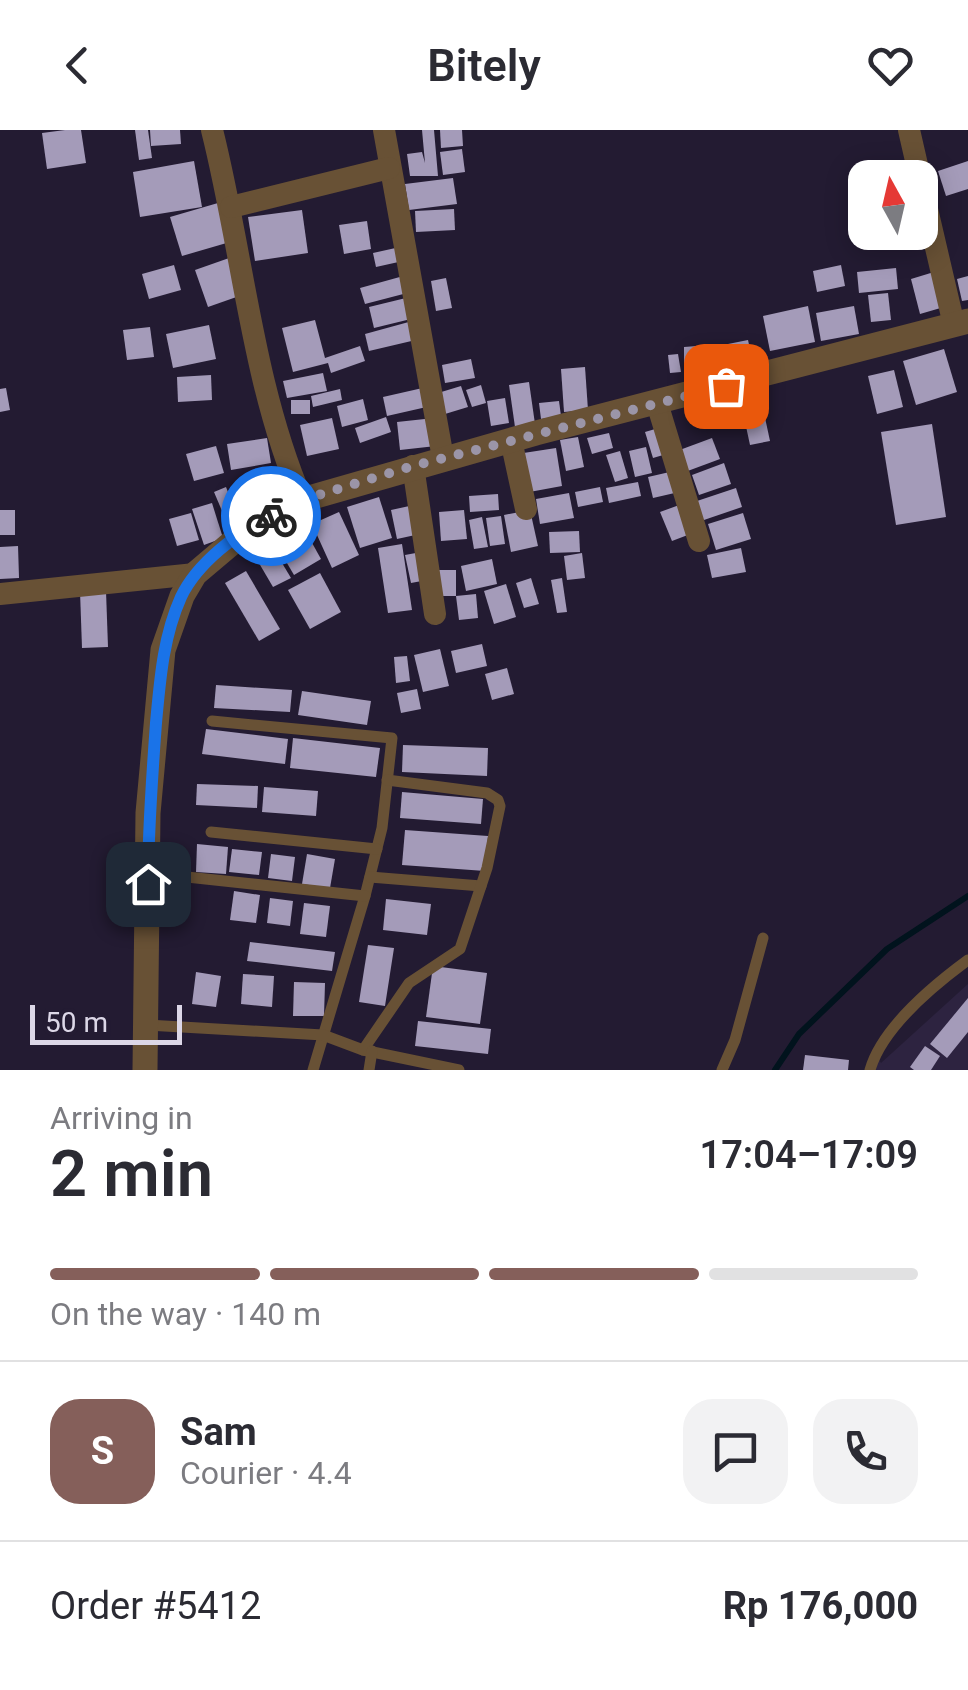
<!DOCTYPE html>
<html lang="en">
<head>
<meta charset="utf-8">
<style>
	:root { --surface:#fff; --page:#f2f2f3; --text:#2b2b33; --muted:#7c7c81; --line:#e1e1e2; --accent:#855f5a }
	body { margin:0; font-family:Roboto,sans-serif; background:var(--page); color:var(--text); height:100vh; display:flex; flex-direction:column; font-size:38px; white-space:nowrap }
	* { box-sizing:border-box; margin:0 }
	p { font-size:32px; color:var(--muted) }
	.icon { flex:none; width:55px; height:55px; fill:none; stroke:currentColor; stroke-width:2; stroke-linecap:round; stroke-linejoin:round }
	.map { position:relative; height:940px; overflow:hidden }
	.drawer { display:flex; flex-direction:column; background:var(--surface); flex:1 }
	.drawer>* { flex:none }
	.needle { width:65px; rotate:352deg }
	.fabs { position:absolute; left:848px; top:30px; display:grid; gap:20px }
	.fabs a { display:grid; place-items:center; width:90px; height:90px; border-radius:20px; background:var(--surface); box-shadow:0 5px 25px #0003; font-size:50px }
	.scale { position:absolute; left:30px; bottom:25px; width:152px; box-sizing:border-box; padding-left:10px; border:5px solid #dcd7e7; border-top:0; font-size:28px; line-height:35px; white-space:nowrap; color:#dcd7e7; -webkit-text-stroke:8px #231b32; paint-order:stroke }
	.pin { position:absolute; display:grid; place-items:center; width:85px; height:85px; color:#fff; margin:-42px; border-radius:20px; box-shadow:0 5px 15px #0006 }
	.courier { position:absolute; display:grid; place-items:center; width:100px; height:100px; margin:-50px; border:8px solid #1a73e8; border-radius:50%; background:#fff; color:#222; box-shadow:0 2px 12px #0007 }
	.summary em { font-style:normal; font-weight:600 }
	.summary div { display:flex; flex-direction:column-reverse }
	.summary { display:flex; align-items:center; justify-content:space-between; height:170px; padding:0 50px }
	h1 { font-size:65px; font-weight:600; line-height:75px }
	.bar { display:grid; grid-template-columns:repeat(4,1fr); gap:15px 10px; align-content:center; height:120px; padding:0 50px }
	.bar i { height:12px; border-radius:8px; background:var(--line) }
	.bar .active { background:var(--accent) }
	.bar p { grid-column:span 4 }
	.line { display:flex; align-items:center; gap:25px; padding:0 50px; border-top:2px solid var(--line) }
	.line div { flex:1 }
	.round { display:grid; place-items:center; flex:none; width:105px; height:105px; border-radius:30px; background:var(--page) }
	header { display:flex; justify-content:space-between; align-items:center; height:130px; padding:0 50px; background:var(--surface); font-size:45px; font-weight:600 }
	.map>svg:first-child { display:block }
	.built { fill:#2d2340 }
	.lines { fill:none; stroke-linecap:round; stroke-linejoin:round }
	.stream { stroke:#01131d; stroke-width:6 }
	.building { fill:#a49bb9 }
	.service { stroke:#685135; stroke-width:11 }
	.minor { stroke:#685135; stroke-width:22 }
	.tertiary { stroke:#685135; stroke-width:25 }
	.done { stroke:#9b95a8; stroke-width:10; stroke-dasharray:0 18 }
	.route { stroke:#1a73e8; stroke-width:12 }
</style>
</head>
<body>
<header><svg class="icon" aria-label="back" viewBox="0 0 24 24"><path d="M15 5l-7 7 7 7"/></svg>Bitely<svg class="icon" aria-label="heart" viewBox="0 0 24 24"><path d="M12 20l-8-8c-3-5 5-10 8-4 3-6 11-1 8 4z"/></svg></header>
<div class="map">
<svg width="968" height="940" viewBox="0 0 968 940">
	<rect width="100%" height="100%" fill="#231b32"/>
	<path class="built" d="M968,854V940H876L878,928L881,933Z"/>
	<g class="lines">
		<path class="stream" d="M775,940L799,904L887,819L968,766"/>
	</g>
	<g class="building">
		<path d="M65,0H81L86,33L47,39L42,3Z"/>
		<path d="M135,0H148L152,28L139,30Z"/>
		<path d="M150,0H180L181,14L151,16Z"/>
		<path d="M422,0H434L438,46H410L407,24L422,22L425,33Z"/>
		<path d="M440,0H462L463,16L441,18Z"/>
		<path d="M462,19L465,42L443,45L440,22Z"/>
		<path d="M194,31L202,77L140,87L133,42Z"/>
		<path d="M968,31V59L946,66L938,41Z"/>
		<path d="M453,48L457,74L409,80L405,54Z"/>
		<path d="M218,73L230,112L182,126L170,87Z"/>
		<path d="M454,79L455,100L416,102L415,81Z"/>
		<path d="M302,80L308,123L255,131L248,87Z"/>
		<path d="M367,91L371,119L344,124L339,95Z"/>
		<path d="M400,117L403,131L376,137L373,123Z"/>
		<path d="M232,127L245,164L208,177L195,140Z"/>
		<path d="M174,135L181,160L149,169L142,144Z"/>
		<path d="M841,135L845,156L817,162L813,141Z"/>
		<path d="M896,138L898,159L859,163L857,142Z"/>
		<path d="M934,142L944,177L920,184L911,149Z"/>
		<path d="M407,145L411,162L365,174L360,158Z"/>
		<path d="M968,146V170L962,171L957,149Z"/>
		<path d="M446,148L452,178L436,181L431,151Z"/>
		<path d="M888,163L891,190L871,192L868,165Z"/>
		<path d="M410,167L415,188L374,198L369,177Z"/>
		<path d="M808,176L815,212L770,221L763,186Z"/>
		<path d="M854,176L859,204L821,211L816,183Z"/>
		<path d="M315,190L325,228L360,216L365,231L331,243L328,233L293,242L282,198Z"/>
		<path d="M416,190L420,209L369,221L365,204Z"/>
		<path d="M209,195L216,229L173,238L166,204Z"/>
		<path d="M150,197L154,227L127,230L123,200Z"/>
		<path d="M748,210L756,246L730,251L723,215Z"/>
		<path d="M697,216L698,243H684V217Z"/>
		<path d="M720,217L721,241L706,242L705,218Z"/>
		<path d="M944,219L957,262L916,275L903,231Z"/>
		<path d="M678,224L681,242L670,243L668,225Z"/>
		<path d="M471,229L475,248L445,253L442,235Z"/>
		<path d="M585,237L588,280L564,282L561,239Z"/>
		<path d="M894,240L903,277L877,284L868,246Z"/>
		<path d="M323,243L327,261L287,268L283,251Z"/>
		<path d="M211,245L212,270L178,272L177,247Z"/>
		<path d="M529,252L535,294L515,297L509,255Z"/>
		<path d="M481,255L486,273L472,277L466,260Z"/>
		<path d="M461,256L468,277L445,284L438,263Z"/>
		<path d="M427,257L431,276L387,286L383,267Z"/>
		<path d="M6,258L10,280L0,282V259Z"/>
		<path d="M340,259L342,270L313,277L311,266Z"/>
		<path d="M505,268L509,293L491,296L487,271Z"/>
		<path d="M363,269L368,290L342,297L337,276Z"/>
		<rect x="291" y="270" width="19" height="14"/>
		<path d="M559,271L561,286L541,289L539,273Z"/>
		<path d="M764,283L770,311L750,315L744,287Z"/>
		<path d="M386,287L391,302L360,313L355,298Z"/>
		<path d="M332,288L339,319L307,326L300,295Z"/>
		<path d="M434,288L436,316L400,320L397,292Z"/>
		<path d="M932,294L946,387L896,395L881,302Z"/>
		<path d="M662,297L670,323L653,328L645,302Z"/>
		<path d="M609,303L613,318L592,324L587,308Z"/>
		<path d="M578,307L584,337L566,341L560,310Z"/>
		<path d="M267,308L271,333L231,340L227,314Z"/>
		<path d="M712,308L720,329L685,342L677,321Z"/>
		<path d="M216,316L224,343L194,351L186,324Z"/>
		<path d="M646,317L652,343L635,347L629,321Z"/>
		<path d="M556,318L562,356L524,363L517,324Z"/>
		<path d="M620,321L628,348L615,352L606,325Z"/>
		<path d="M724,333L731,354L699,365L692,345Z"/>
		<path d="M287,338L290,368L269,369L266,340Z"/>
		<path d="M674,341L679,362L653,368L648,347Z"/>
		<path d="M255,346L267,371L253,378L241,352Z"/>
		<path d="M638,352L641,366L609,373L606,358Z"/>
		<path d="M226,357L239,390L228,395L214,362Z"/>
		<path d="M600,357L603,372L578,377L575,362Z"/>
		<path d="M736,358L742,377L701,391L694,372Z"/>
		<path d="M569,363L574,388L540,394L536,369Z"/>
		<path d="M498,364L499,380L470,382L469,366Z"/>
		<path d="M379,367L392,408L360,418L347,377Z"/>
		<path d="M212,373L223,408L204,415L192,379Z"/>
		<path d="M682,374L693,403L672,411L660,382Z"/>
		<path d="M414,375L420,404L397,409L391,380Z"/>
		<rect x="0" y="380" width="15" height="25"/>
		<path d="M464,380L467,409L441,411L439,382Z"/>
		<path d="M530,380L538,416L511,422L504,385Z"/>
		<path d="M339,382L359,425L332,438L312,394Z"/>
		<path d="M191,383L199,410L177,416L169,389Z"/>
		<path d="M743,383L751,409L716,420L708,394Z"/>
		<path d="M501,386L505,414L490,416L486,388Z"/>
		<path d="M482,387L488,417L474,419L469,390Z"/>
		<path d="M302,395L321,429L294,445L274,411Z"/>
		<path d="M579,401L580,422L550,423L549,402Z"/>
		<path d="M402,414L412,480L388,483L378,418Z"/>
		<path d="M18,416L19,448L0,449V417Z"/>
		<path d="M273,418L291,448L273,457L256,428Z"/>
		<path d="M741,418L746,442L712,448L707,425Z"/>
		<path d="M421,422L427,450L411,453L405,425Z"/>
		<path d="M582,423L585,448L567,450L564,426Z"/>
		<path d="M492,429L497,454L466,461L461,436Z"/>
		<rect x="439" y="440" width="17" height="26"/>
		<path d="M246,441L280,499L259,511L225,453Z"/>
		<path d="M320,443L341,482L310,499L288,460Z"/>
		<path d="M531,448L539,474L524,478L516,453Z"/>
		<path d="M562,448L567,482L557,483L551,450Z"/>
		<path d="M506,454L516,487L494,494L484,461Z"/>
		<path d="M80,461H106L108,517L82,518Z"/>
		<path d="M476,464L478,488L459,490L456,466Z"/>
		<path d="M482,514L487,536L456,543L451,521Z"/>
		<path d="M440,519L449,556L423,562L414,525Z"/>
		<path d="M407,526L410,551L396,553L394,527Z"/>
		<path d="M507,538L514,564L492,570L485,544Z"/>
		<path d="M216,555L292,560L290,582L214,578Z"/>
		<path d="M417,559L421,579L401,583L397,563Z"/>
		<path d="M302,561L371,571L367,595L298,585Z"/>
		<path d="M206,599L288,609L285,634L202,624Z"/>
		<path d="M293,608L380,618L376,647L290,638Z"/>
		<path d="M403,615L488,618L487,646L402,642Z"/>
		<path d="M197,654L258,656L257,678L196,675Z"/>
		<path d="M264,657L318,661L316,686L262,682Z"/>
		<path d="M402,662L483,669L481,694L400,688Z"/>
		<path d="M405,700L488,706L485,741L402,735Z"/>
		<path d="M197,714L228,717L226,744L196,742Z"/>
		<path d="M232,719L262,722L259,745L229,742Z"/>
		<path d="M271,724L295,727L292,751L268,748Z"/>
		<path d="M307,724L335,729L330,758L302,754Z"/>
		<path d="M234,761L260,765L256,793L230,790Z"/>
		<path d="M270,768L293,771L290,796L267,793Z"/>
		<path d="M386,769L431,774L427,805L383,800Z"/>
		<path d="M304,773L330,776L326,807L300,804Z"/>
		<path d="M250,812L335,822L332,841L247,831Z"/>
		<path d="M368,815L394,818L385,876L359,872Z"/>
		<path d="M433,836L487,843L480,894L426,887Z"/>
		<path d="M196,842L221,846L216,877L192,874Z"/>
		<path d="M243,844L274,846L272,877L241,874Z"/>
		<path d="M294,852L325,853L324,886H293Z"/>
		<path d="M968,868V902L947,928L930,914Z"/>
		<path d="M418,891L491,899L488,924L415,916Z"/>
		<path d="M925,916L940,926L931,940H914L910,937Z"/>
		<path d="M805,925L849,930L848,940H803Z"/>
	</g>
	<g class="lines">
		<g class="service">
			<path d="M212,591L392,608L382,698L365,766L313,940"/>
			<path d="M211,702L377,719"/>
			<path d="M187,747L365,766"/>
			<path d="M370,747L481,756"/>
			<path d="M147,895L323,905L363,920L459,940"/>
			<path d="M363,920L409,853L460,819L487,738L500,676L498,670L487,663L387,650"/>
			<path d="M369,940L372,921"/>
			<path d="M722,940L735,910L763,808"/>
			<path d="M870,940C882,898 934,855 968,830"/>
		</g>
		<g class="minor">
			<path d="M212,0C243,123 252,253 302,370"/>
			<path d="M384,0L443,328"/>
			<path d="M909,0L920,48"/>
			<path d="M920,49L954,195"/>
			<path d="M231,77L389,38"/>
			<path d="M657,273L699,411"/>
			<path d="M511,310L526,379"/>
			<path d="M413,336L435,484"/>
			<path d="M0,464L195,444"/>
		</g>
		<path class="tertiary" d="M145,940L148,683L163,520L182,466L195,444L254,394L302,370L536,303L968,191"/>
	</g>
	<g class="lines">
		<path class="done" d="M271,386L302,370L413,336L726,256"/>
		<path class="route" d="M148,754C148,700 152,647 156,593C160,550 163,507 181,467C197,433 238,402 271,386"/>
	</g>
</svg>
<div class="fabs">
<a><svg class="needle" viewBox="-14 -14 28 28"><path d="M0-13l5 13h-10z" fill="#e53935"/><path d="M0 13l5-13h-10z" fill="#7c7c81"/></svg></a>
</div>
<div class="scale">50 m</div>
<div class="pin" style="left:726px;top:256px;background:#ea580c"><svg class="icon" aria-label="bag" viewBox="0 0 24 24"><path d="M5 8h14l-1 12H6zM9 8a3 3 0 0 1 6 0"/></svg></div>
<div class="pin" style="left:148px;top:754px;background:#1f2937"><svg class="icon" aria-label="home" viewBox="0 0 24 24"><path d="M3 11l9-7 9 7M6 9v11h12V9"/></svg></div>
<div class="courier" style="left:271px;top:386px"><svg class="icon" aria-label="bike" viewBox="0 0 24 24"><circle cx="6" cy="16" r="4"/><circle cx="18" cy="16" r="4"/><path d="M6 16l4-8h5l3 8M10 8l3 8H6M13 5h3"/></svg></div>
</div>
<section class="drawer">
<div class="summary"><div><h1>2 min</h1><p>Arriving in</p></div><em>17:04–17:09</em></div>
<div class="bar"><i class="active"></i><i class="active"></i><i class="active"></i><i></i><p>On the way · 140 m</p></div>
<div class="line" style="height:180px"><b class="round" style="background:var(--accent);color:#fff">S</b><div><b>Sam</b><p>Courier · 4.4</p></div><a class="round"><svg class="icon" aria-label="chat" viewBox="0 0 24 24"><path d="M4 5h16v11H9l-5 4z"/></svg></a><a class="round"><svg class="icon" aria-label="phone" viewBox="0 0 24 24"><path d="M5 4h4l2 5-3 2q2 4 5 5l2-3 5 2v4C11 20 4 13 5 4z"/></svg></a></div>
<div class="line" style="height:130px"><div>Order #5412</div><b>Rp 176,000</b></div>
</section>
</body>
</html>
